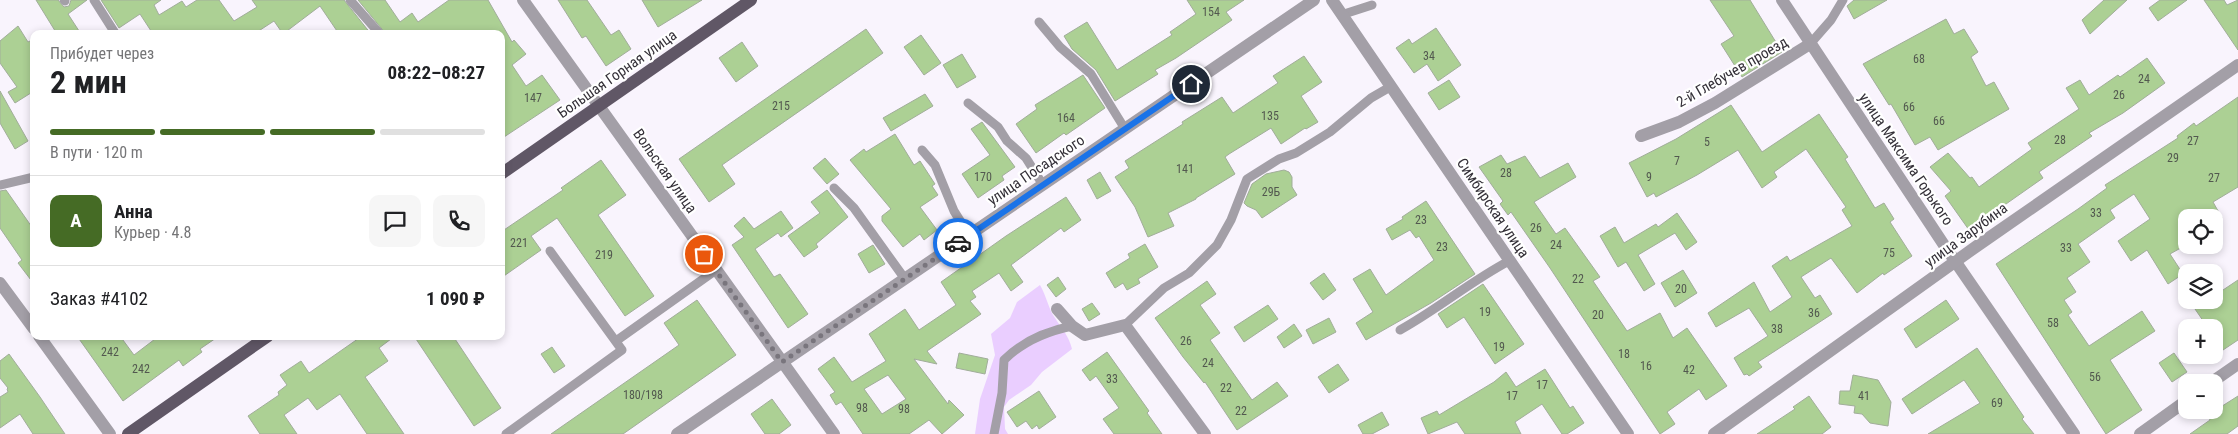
<!DOCTYPE html>
<html lang="ru">
<head>
<meta charset="utf-8">
<style>
	:root { --surface:#fff; --page:#f6f6f6; --text:#202124; --muted:#757577; --line:#e0e0e0; --accent:#456b25 }
	body { margin:0; font-family:"Roboto Condensed",sans-serif; background:var(--page); color:var(--text); height:100vh; display:flex; flex-direction:column; font-size:19px; white-space:nowrap }
	* { box-sizing:border-box; margin:0 }
	p { font-size:16px; color:var(--muted) }
	.icon { flex:none; width:28px; height:28px; fill:none; stroke:currentColor; stroke-width:2; stroke-linecap:round; stroke-linejoin:round }
	.map { position:relative; flex:1; overflow:hidden }
	.side { position:absolute; left:30px; top:30px; width:475px; height:310px; display:flex; flex-direction:column; background:var(--surface); border-radius:10px; box-shadow:0 2px 8px #0003 }
	.side>* { flex:none }
	.buttons { position:absolute; left:2178px; top:209px; display:grid; gap:10px }
	.buttons a { display:grid; place-items:center; width:45px; height:45px; border-radius:10px; background:var(--surface); box-shadow:0 2px 8px #0003; font-size:25px }
	.pin { position:absolute; display:grid; place-items:center; width:42px; height:42px; color:#fff; margin:-21px; border:2px solid #fff; border-radius:50%; box-shadow:0 1px 5px #0007 }
	.courier { position:absolute; display:grid; place-items:center; width:50px; height:50px; margin:-25px; border:4px solid #1a73e8; border-radius:50%; background:#fff; color:#222; box-shadow:0 1px 6px #0007 }
	.headline em { font-style:normal; font-weight:700 }
	.headline div { display:flex; flex-direction:column-reverse }
	.headline { display:flex; align-items:center; justify-content:space-between; height:85px; padding:0 20px }
	h1 { font-size:32px; font-weight:700; line-height:38px }
	.bar { display:grid; grid-template-columns:repeat(4,1fr); gap:8px 5px; align-content:center; height:60px; padding:0 20px }
	.bar i { height:6px; border-radius:4px; background:var(--line) }
	.bar .on { background:var(--accent) }
	.bar p { grid-column:span 4 }
	.line { display:flex; align-items:center; gap:12px; padding:0 20px; border-top:1px solid var(--line) }
	.line div { flex:1 }
	.round { display:grid; place-items:center; flex:none; width:52px; height:52px; border-radius:10px; background:var(--page) }
	.map>svg:first-child { display:block }
	.green { fill:#eaceff }
	.building { fill:#acd094; stroke:#a1ad9a; fill-rule:evenodd }
	.lines { fill:none; stroke-linecap:round; stroke-linejoin:round }
	.service { stroke:#a39fa7; stroke-width:9 }
	.minor { stroke:#a39fa7; stroke-width:12 }
	.tertiary { stroke:#a39fa7; stroke-width:12 }
	.primary { stroke:#605766; stroke-width:12 }
	.done { stroke:#79757d; stroke-width:5; stroke-dasharray:0 9 }
	.route { stroke:#1a73e8; stroke-width:6 }
	.labels { text-anchor:middle; dominant-baseline:central; stroke-width:4.5; stroke-linejoin:round; paint-order:stroke }
	.number-label { font-size:12px; fill:#52584f }
	.street-label { font-size:15px; fill:#343038; stroke:#fff }
</style>
</head>
<body>
<div class="map">
<svg width="2238" height="434" viewBox="0 0 2238 434">
	<rect width="100%" height="100%" fill="#f9f4fd"/>
	<path class="green" d="M1040,285C1046,295 1049,310 1055,318C1062,329 1069,336 1072,349L1042,372L1031,385L1009,400L1004,407L1005,429L1008,434H975L980,399L995,355L991,334L1010,318L1017,302Z"/>
	<g class="building">
		<path d="M36,0H58L64,7L69,6L71,0H87L68,14L81,34H57Z"/>
		<path d="M101,0H161L154,5L159,15L182,1L186,7L197,0H219L234,21L257,7L252,0H344L371,34H339L320,6L283,34L274,21L254,34H153L140,14L119,28Z"/>
		<path d="M358,0H385L400,22L412,13L418,22L449,0H488L512,42L514,40L526,54L512,65L526,86L542,75L560,100L501,139V34H386Z"/>
		<path d="M558,0H587L611,35L619,30L631,49L606,66L586,36L582,38Z"/>
		<path d="M642,0H702L658,27Z"/>
		<path d="M1187,0H1244L1226,12L1232,20L1176,58L1155,70L1158,74L1115,101L1096,70L1072,49L1064,36L1087,22L1117,70L1172,35L1170,32L1196,14Z"/>
		<path d="M1710,0H1750L1782,52L1742,77L1721,44L1734,36Z"/>
		<path d="M1854,0H1887L1854,19L1847,6Z"/>
		<path d="M2104,0H2127L2090,34L2082,20Z"/>
		<path d="M2160,0H2187L2158,21L2149,8Z"/>
		<path d="M2204,0H2224L2227,5L2238,0V50Z"/>
		<path d="M1946,19L1954,34L1964,29L1978,52L1971,57L1986,86L1994,82L2009,109L1938,150L1930,137L1915,145L1891,104L1889,105L1863,64Z"/>
		<path d="M18,26L28,42L34,39V91L15,103L8,92L17,87L0,63V41Z"/>
		<path d="M1436,28L1461,65L1438,81L1427,64L1414,73L1396,48L1409,39L1412,44Z"/>
		<path d="M866,29L883,53L722,165L735,184L709,202L679,159Z"/>
		<path d="M921,35L941,63L924,75L904,47Z"/>
		<path d="M742,42L758,66L736,82L719,58Z"/>
		<path d="M962,54L976,77L957,88L943,65Z"/>
		<path d="M1304,56L1322,82L1301,96L1318,122L1306,129L1305,128L1281,144L1271,128L1229,154L1225,157L1235,174L1196,198V199L1168,213L1174,226L1148,237L1135,207L1115,177L1129,168L1125,161L1183,124L1182,122L1222,97L1233,113L1278,83L1273,76Z"/>
		<path d="M2147,58L2165,83L2123,113L2089,133L2092,136L2039,172L2043,178L1969,230L1945,196L1951,191L1930,167L1948,153L1970,178L1972,177L1979,187L2032,149L2028,143L2079,109L2066,88L2080,80L2089,95L2118,75L2120,77Z"/>
		<path d="M1083,75L1105,108L1066,135L1064,133L1036,153L1016,124L1037,109L1035,105Z"/>
		<path d="M1449,80L1460,97L1439,110L1428,93Z"/>
		<path d="M0,91L28,141L15,149L0,123Z"/>
		<path d="M925,94L933,106L891,131L883,118Z"/>
		<path d="M2238,97V187L2213,202L2222,218H2186V245L2170,254L2183,274L2168,284L2147,250L2131,261L2118,241L2150,219L2134,194L2110,210L2115,218L2078,244L2090,262L2067,278L2076,292L2064,300L2072,312L2068,315L2089,346L2142,311L2155,331L2110,360L2142,410L2106,434L1996,264L2078,209L2107,188L2105,185L2178,138L2177,136L2194,123L2196,126Z"/>
		<path d="M1731,105L1762,152L1819,114L1848,157L1845,159L1875,208L1884,203L1894,219L1890,222L1912,256L1884,275L1883,273L1857,293L1831,258L1801,277L1815,298L1820,295L1832,314L1758,362L1762,367L1749,376L1747,374L1744,375L1734,358L1768,336L1749,308L1716,327L1708,313L1754,282L1770,312L1792,297L1772,266L1787,256L1790,261L1852,226L1842,210L1846,207L1806,149L1774,172L1777,177L1762,188L1738,150L1697,175L1656,197L1654,193L1647,197L1629,163L1676,139Z"/>
		<path d="M982,122L1015,167L1002,176L1004,180L978,198L962,174L990,155L971,129Z"/>
		<path d="M895,134L914,165L920,161L935,184L932,186L938,195L920,207L937,230L924,240L920,234L903,247L882,221V216L891,209L850,160L864,149L866,152Z"/>
		<path d="M1501,155L1507,164L1525,156L1540,178L1568,163L1576,177L1534,202L1556,234L1565,228L1600,277L1593,281L1627,331L1660,313L1673,338L1687,328L1727,386L1706,400L1699,389L1667,412L1675,424L1660,434L1550,268L1511,212L1508,215L1500,204L1503,201L1479,167Z"/>
		<path d="M825,158L839,174L827,184L813,168Z"/>
		<path d="M601,160L626,195L598,215L654,296L625,316L557,218L531,236L541,250L501,278V232L563,190L561,188Z"/>
		<path d="M1284,170L1289,172L1292,177V187L1297,195L1262,218L1256,210L1247,206L1244,203L1252,184L1266,174Z"/>
		<path d="M1100,172L1111,191L1097,199L1087,180Z"/>
		<path d="M6,190L34,230V284L18,263L22,260L0,228V191Z"/>
		<path d="M827,190L848,217L816,244L818,247L804,257L788,236L820,213L811,202Z"/>
		<path d="M1066,197L1081,220L1064,232L1061,228L1011,265L1023,282L1011,291L999,273L972,291L976,297L970,301L981,314L927,351L937,364L914,359L948,404L949,400L964,415L942,434L929,420L909,434H863L841,402L836,405L830,395L835,392L818,369L834,357L852,382L886,361L869,334L905,309L919,330L956,305L941,282L1006,236ZM888,375L906,399L882,414L864,389Z"/>
		<path d="M1426,201L1475,274L1431,303L1366,340L1356,323L1373,312L1353,279L1370,269L1386,295L1434,260L1419,236L1416,238L1410,230L1392,240L1386,229L1403,219L1402,217Z"/>
		<path d="M781,211L793,228L781,237L778,233L755,249L774,277L780,274L808,314L788,328L732,245L744,237L734,226L744,217L754,229Z"/>
		<path d="M1677,213L1697,242L1686,250L1675,233L1638,255L1655,284L1644,291L1626,262L1618,267L1600,236L1615,227L1624,243L1656,224L1658,227Z"/>
		<path d="M1145,244L1158,267L1138,279L1140,283L1127,290L1123,283L1115,288L1106,273L1130,258L1128,254Z"/>
		<path d="M873,245L885,264L869,273L858,254Z"/>
		<path d="M1683,270L1697,293L1675,307L1661,283Z"/>
		<path d="M1324,273L1336,290L1323,300L1310,283Z"/>
		<path d="M1058,277L1066,289L1056,297L1047,285Z"/>
		<path d="M2238,280V340L2214,356V328H2208L2195,309L2208,300H2214V296Z"/>
		<path d="M1207,281L1216,294L1200,305L1220,333L1210,340L1252,400L1277,382L1288,396L1237,430L1205,382L1204,383L1183,357L1155,318Z"/>
		<path d="M1483,284L1524,344L1495,364L1464,317L1447,328L1438,314Z"/>
		<path d="M697,300L736,355L623,434H551L679,345L664,323Z"/>
		<path d="M1946,300L1959,319L1916,348L1904,329Z"/>
		<path d="M1092,303L1100,314L1089,321L1082,309Z"/>
		<path d="M1268,305L1278,319L1244,342L1234,327Z"/>
		<path d="M1329,318L1336,332L1313,344L1306,330Z"/>
		<path d="M1294,324L1302,336L1284,348L1277,337Z"/>
		<path d="M77,336H120L134,355L159,336H219L200,349L202,352L183,366L179,360L123,401Z"/>
		<path d="M362,336H395L379,348L388,361L365,377L404,434H367L340,394L317,410L308,398L284,415L297,434H260L248,416L279,395L278,392L287,385L280,375L301,361L309,373Z"/>
		<path d="M414,336H453L501,408L474,426Z"/>
		<path d="M552,347L565,366L554,373L541,354Z"/>
		<path d="M1977,348L2024,417L2022,419L2034,434H1928L1980,403L1964,380L1912,414L1902,399Z"/>
		<path d="M1107,352L1149,411L1147,413L1162,434H1114L1103,419L1119,408L1096,376L1090,381L1082,370Z"/>
		<path d="M959,353L988,359L985,374L956,368Z"/>
		<path d="M2174,353L2187,372L2172,382L2159,363Z"/>
		<path d="M9,354L40,397L65,434H33L20,414L0,428V397L8,392L7,389L8,388L0,378V361Z"/>
		<path d="M1338,364L1349,380L1329,393L1318,377Z"/>
		<path d="M1545,369L1570,408L1573,406L1584,423L1567,434H1562L1542,404L1515,422L1521,434H1465L1457,422L1428,434L1421,418L1437,411L1439,415L1494,382L1506,372L1516,387Z"/>
		<path d="M1853,375L1878,380L1891,402L1888,426L1870,423L1862,414L1854,413L1855,406L1839,404L1840,391H1850Z"/>
		<path d="M1039,391L1056,417L1039,429L1037,425L1032,429L1026,421L1017,427L1007,412Z"/>
		<path d="M1809,396L1831,427L1822,434H1757L1795,409L1793,407Z"/>
		<path d="M2238,396V426L2227,434H2190L2210,420L2208,415Z"/>
		<path d="M772,399L791,425L779,434H765L751,414Z"/>
		<path d="M1382,412L1389,425L1372,434H1363L1358,425Z"/>
	</g>
	<g class="lines">
		<g class="service">
			<path d="M64,0L65,1"/>
			<path d="M94,0L115,33"/>
			<path d="M350,0L380,34"/>
			<path d="M1341,15L1372,5"/>
			<path d="M1039,22L1060,47L1091,74L1125,129"/>
			<path d="M1810,44L1831,20L1843,0"/>
			<path d="M968,103L998,127L1007,141L1026,158L1043,185"/>
			<path d="M922,150L935,165L954,211L969,235"/>
			<path d="M0,185L34,177"/>
			<path d="M834,188L854,208L905,279"/>
			<path d="M1125,325L1164,288L1189,273L1217,245L1231,220L1247,179L1279,159L1296,153L1330,132L1371,98L1390,87"/>
			<path d="M1400,330C1438,309 1471,281 1509,261"/>
			<path d="M616,341L716,270"/>
			<path d="M506,434L622,350L550,251"/>
			<path d="M994,434L1002,393L1004,360C1022,342 1048,331 1072,326"/>
		</g>
		<g class="minor">
			<path d="M523,0L834,434"/>
			<path d="M1332,0L1628,434"/>
			<path d="M1782,0L1944,245L2074,434"/>
			<path d="M1641,136L1679,122L1715,103L1810,44"/>
			<path d="M1057,309L1072,326L1085,335L1125,325L1205,434"/>
			<path d="M2212,382L2238,364"/>
			<path d="M677,434L1314,0"/>
			<path d="M1714,434L1977,246L2238,65"/>
			<path d="M2140,434L2186,401"/>
		</g>
		<g class="tertiary">
			<path d="M0,283L34,329"/>
			<path d="M39,336L110,434"/>
		</g>
		<g class="primary">
			<path d="M501,174L751,0"/>
			<path d="M128,434L268,336"/>
		</g>
	</g>
	<g class="lines">
		<path class="done" d="M704,254L782,362L958,243"/>
		<path class="route" d="M958,243L1191,84"/>
	</g>
	<g class="labels">
		<g class="number-label">
			<text x="1211" y="12">154</text>
			<text x="1429" y="56">34</text>
			<text x="1919" y="59">68</text>
			<text x="2144" y="79">24</text>
			<text x="2119" y="95">26</text>
			<text x="533" y="98">147</text>
			<text x="781" y="106">215</text>
			<text x="1909" y="107">66</text>
			<text x="1270" y="116">135</text>
			<text x="1066" y="118">164</text>
			<text x="1939" y="121">66</text>
			<text x="2060" y="140">28</text>
			<text x="2193" y="141">27</text>
			<text x="1707" y="142">5</text>
			<text x="2173" y="158">29</text>
			<text x="1677" y="161">7</text>
			<text x="1185" y="169">141</text>
			<text x="1506" y="173">28</text>
			<text x="983" y="177">170</text>
			<text x="1649" y="177">9</text>
			<text x="2214" y="178">27</text>
			<text x="1271" y="192">29Б</text>
			<text x="2096" y="213">33</text>
			<text x="1421" y="220">23</text>
			<text x="1536" y="228">26</text>
			<text x="519" y="243">221</text>
			<text x="1556" y="245">24</text>
			<text x="1442" y="247">23</text>
			<text x="2066" y="248">33</text>
			<text x="1889" y="253">75</text>
			<text x="604" y="255">219</text>
			<text x="1578" y="279">22</text>
			<text x="1681" y="289">20</text>
			<text x="1485" y="312">19</text>
			<text x="1814" y="313">36</text>
			<text x="1598" y="315">20</text>
			<text x="2053" y="323">58</text>
			<text x="1777" y="329">38</text>
			<text x="1186" y="341">26</text>
			<text x="1499" y="347">19</text>
			<text x="110" y="352">242</text>
			<text x="1624" y="354">18</text>
			<text x="1208" y="363">24</text>
			<text x="1646" y="366">16</text>
			<text x="141" y="369">242</text>
			<text x="1689" y="370">42</text>
			<text x="2095" y="377">56</text>
			<text x="1112" y="379">33</text>
			<text x="1542" y="385">17</text>
			<text x="1226" y="388">22</text>
			<text x="643" y="395">180/198</text>
			<text x="1512" y="396">17</text>
			<text x="1864" y="396">41</text>
			<text x="1997" y="403">69</text>
			<text x="862" y="408">98</text>
			<text x="904" y="409">98</text>
			<text x="1241" y="411">22</text>
		</g>
		<g class="street-label">
			<text transform="translate(1732 72) rotate(-30)">2-й Глебучев проезд</text>
			<text transform="translate(617 74) rotate(-35)">Большая Горная улица</text>
			<text transform="translate(1906 159) rotate(56)">улица Максима Горького</text>
			<text transform="translate(1036 170) rotate(-34)">улица Посадского</text>
			<text transform="translate(665 171) rotate(55)">Вольская улица</text>
			<text transform="translate(1493 208) rotate(56)">Симбирская улица</text>
			<text transform="translate(1966 235) rotate(-36)">улица Зарубина</text>
		</g>
	</g>
</svg>
<div class="buttons">
<a><svg class="icon" aria-label="locate" viewBox="0 0 24 24"><circle cx="12" cy="12" r="6"/><path d="M12 2v4M12 18v4M2 12h4M18 12h4"/></svg></a>
<a><svg class="icon" aria-label="layers" viewBox="0 0 24 24"><path d="M12 4l9 5-9 5-9-5zM3 14l9 5 9-5"/></svg></a>
<a>+</a>
<a>−</a>
</div>
<div class="pin" style="left:704px;top:254px;background:#ea580c"><svg class="icon" aria-label="bag" viewBox="0 0 24 24"><path d="M5 8h14l-1 12H6zM9 8a3 3 0 0 1 6 0"/></svg></div>
<div class="pin" style="left:1191px;top:84px;background:#1f2937"><svg class="icon" aria-label="home" viewBox="0 0 24 24"><path d="M3 11l9-7 9 7M6 9v11h12V9"/></svg></div>
<div class="courier" style="left:958px;top:243px"><svg class="icon" aria-label="car" viewBox="0 0 24 24"><path d="M5 17H2v-5l4-1 3-4h7l3 4 3 1v5h-3M9 17h6M6 11h13"/><circle cx="7" cy="17" r="2"/><circle cx="17" cy="17" r="2"/></svg></div>
<section class="side">
<div class="headline"><div><h1>2 мин</h1><p>Прибудет через</p></div><em>08:22–08:27</em></div>
<div class="bar"><i class="on"></i><i class="on"></i><i class="on"></i><i></i><p>В пути · 120 m</p></div>
<div class="line" style="height:90px"><b class="round" style="background:var(--accent);color:#fff">А</b><div><b>Анна</b><p>Курьер · 4.8</p></div><a class="round"><svg class="icon" aria-label="chat" viewBox="0 0 24 24"><path d="M4 5h16v11H9l-5 4z"/></svg></a><a class="round"><svg class="icon" aria-label="phone" viewBox="0 0 24 24"><path d="M5 4h4l2 5-3 2q2 4 5 5l2-3 5 2v4C11 20 4 13 5 4z"/></svg></a></div>
<div class="line" style="height:65px"><div>Заказ #4102</div><b>1 090 ₽</b></div>
</section>
</div>
</body>
</html>
